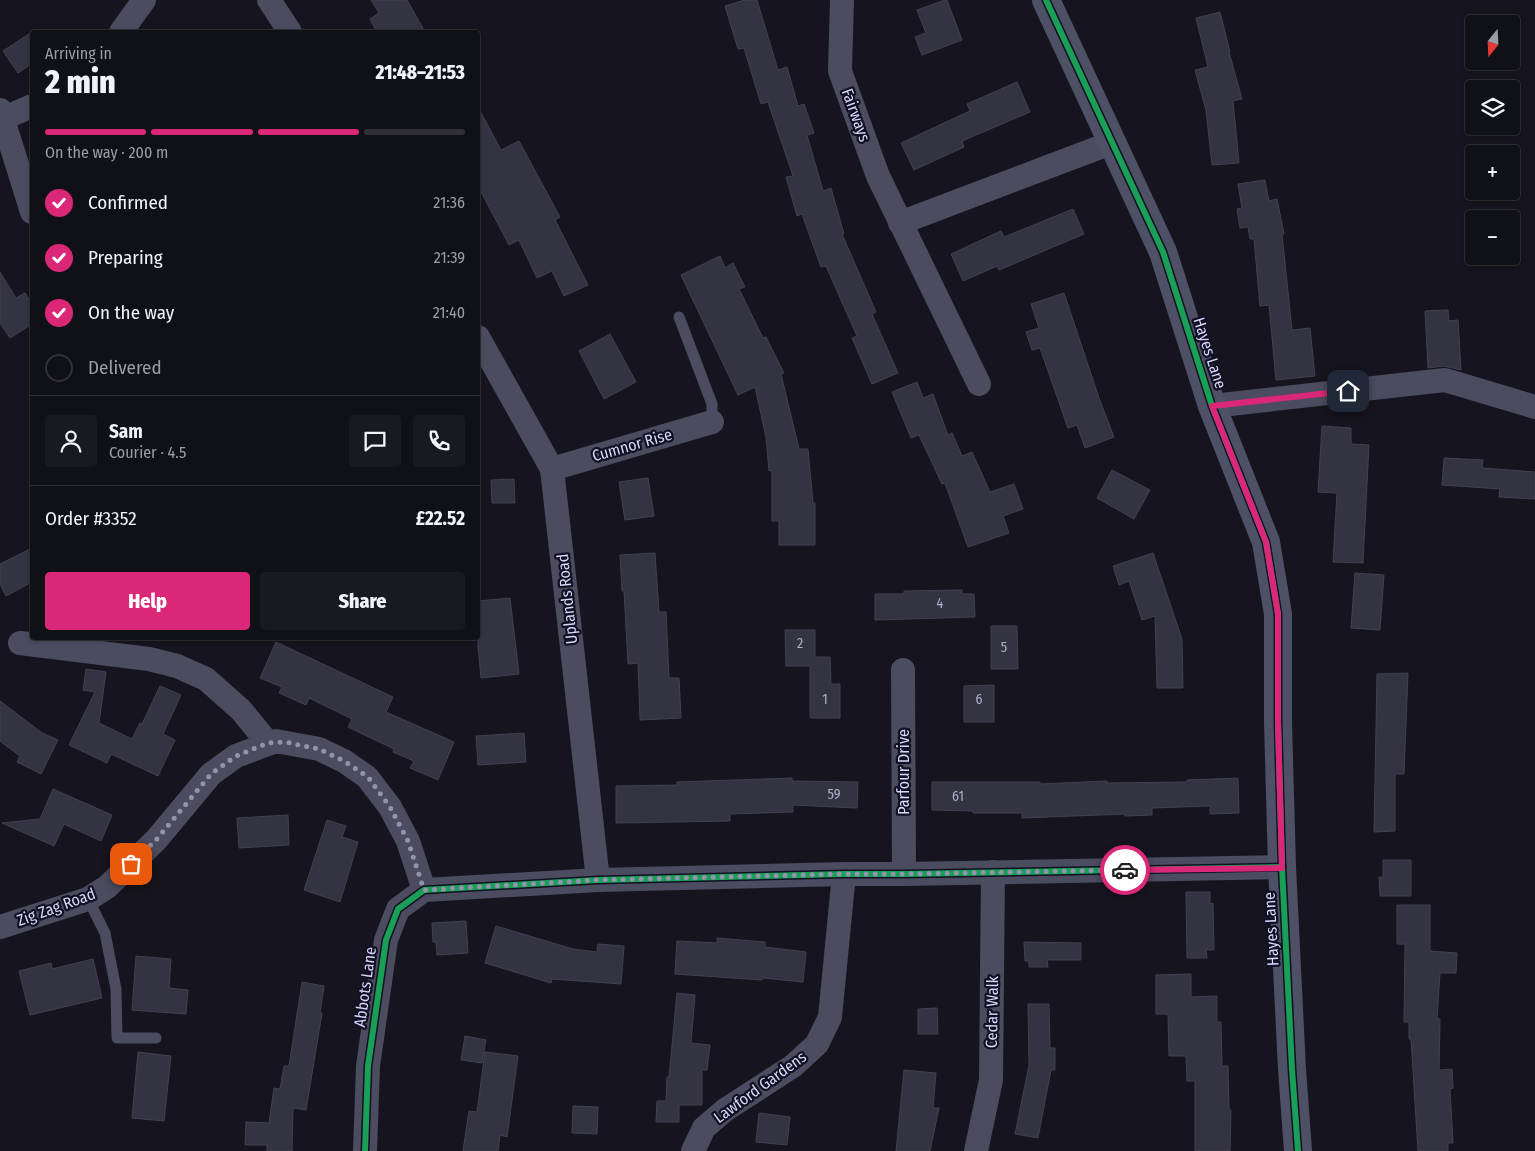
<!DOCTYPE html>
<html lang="en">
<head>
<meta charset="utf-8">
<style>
	:root { --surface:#101017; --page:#191920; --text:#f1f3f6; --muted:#9c9da1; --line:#303036; --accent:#db2777 }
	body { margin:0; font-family:"Fira Sans Condensed",sans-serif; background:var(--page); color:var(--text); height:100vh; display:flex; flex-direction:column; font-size:19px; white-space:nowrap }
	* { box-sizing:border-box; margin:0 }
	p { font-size:16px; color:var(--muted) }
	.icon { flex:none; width:28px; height:28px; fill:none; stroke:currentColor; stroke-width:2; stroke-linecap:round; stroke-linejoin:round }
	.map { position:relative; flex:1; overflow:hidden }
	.side { position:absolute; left:30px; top:30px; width:450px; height:610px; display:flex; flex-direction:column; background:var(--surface); border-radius:5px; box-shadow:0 1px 4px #0004,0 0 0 1px var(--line) }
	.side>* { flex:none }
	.needle { width:32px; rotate:198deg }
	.controls { position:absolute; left:1465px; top:15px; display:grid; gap:10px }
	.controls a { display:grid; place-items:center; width:55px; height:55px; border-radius:5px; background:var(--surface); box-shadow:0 1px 4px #0004,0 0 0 1px var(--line); font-size:25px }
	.pin { position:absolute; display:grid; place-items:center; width:42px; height:42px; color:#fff; margin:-21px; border-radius:10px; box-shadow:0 2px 8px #0006 }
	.courier { position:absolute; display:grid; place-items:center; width:50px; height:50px; margin:-25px; border:4px solid #db2777; border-radius:50%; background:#fff; color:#222; box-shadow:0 1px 6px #0007 }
	.headline em { font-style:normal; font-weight:800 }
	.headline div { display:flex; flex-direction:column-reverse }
	.headline { display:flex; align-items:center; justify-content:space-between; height:85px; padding:0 15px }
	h1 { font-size:32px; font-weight:800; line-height:38px }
	.bar { display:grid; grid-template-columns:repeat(4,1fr); gap:8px 5px; align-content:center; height:60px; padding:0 15px }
	.bar i { height:6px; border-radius:4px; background:var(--line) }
	.bar .current { background:var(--accent) }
	.bar p { grid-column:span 4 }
	.line { display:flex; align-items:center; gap:12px; padding:0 15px; border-top:1px solid var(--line) }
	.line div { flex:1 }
	.round { display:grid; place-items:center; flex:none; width:52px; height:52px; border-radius:5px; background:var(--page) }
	ol { padding:0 15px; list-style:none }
	li { display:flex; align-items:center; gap:15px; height:55px }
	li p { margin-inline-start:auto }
	li .icon { padding:5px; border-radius:50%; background:var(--accent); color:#fff; stroke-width:4 }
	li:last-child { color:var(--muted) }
	li i { width:28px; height:28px; border:2px solid var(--line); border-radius:50% }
	.cta { display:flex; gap:10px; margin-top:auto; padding:10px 15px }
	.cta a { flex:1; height:58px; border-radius:5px; background:var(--accent); color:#fff; font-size:20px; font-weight:800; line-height:58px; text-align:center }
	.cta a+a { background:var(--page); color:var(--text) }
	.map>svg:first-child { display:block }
	.building { fill:#343341; stroke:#424152 }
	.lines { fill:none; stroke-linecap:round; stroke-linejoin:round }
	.lane { stroke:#4b4c5f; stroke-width:11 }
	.street { stroke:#4b4c5f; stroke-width:24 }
	.secondary { stroke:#4e5065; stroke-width:28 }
	.cycleway-casing { stroke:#121123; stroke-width:9 }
	.cycleway { stroke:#1a9f57; stroke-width:6 }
	.done { stroke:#9393ae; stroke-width:5; stroke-dasharray:0 9 }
	.route { stroke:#db2777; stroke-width:6 }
	.labels { text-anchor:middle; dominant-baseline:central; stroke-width:4.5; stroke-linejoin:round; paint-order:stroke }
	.number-label { font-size:14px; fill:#aeaecc }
	.street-label { font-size:16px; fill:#d7d7fb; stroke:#121123 }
</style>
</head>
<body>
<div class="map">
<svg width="1535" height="1151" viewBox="0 0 1535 1151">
	<rect width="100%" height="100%" fill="#16151f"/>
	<g class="building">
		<path d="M371,0H407L425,32H377L370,19L379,13Z"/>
		<path d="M745,0H757L778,70L787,67L798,106L804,104L814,133L807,135L823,191L831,188L844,234H842L876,312L872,314L898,373L872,384L852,338L857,336L826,266L821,267L802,214L797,216L786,177L793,176L768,102L761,104L744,48L738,49L725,6Z"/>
		<path d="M945,0H947L962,40L922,55L915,37L926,33L917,10Z"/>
		<path d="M1220,12L1230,52H1229L1242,99L1233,101L1239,163L1212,165L1206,110L1195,70L1208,67L1196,18Z"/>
		<path d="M32,32V63L18,73L3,51Z"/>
		<path d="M1017,82L1030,112L962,141L964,147L914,170L901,143L970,111L967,104Z"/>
		<path d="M478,107L501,150L519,141L560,217L555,220L588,285L564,296L552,271L537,278L519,240L509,245L478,186Z"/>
		<path d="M1265,180L1269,201L1277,199L1284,234H1282L1292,330L1310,328L1315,376L1276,380L1269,305L1260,306L1254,239H1250L1248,227L1240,228L1237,209L1242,208L1238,184Z"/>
		<path d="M1073,209L1084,234L999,270L997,266L963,281L951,254L1001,231L1004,237Z"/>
		<path d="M720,256L725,268L733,263L745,287L739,289L763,338L766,337L784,373L781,374L799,449H808L813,503H815V545H779V521H772V470L769,471L766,437L755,387L738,395L681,275Z"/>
		<path d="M0,272L16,298L25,293L32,304V324L10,338L0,323Z"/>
		<path d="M1064,293L1099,398L1114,437L1085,448L1077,425L1068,428L1040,348L1032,350L1026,332L1039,328L1031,304Z"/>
		<path d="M1448,310L1449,321L1458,320L1461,370L1444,366L1428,368L1425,311Z"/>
		<path d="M610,334L636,382L604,399L579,351Z"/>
		<path d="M917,382L923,398L933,394L948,435L952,433L962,456L972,452L990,492L1014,484L1023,509L1003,516L1009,533L968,547L945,483L942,484L919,435L911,438L892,392Z"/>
		<path d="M1322,426L1351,428V444L1369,445L1363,563L1333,562L1337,493L1318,492Z"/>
		<path d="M1444,458L1483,460L1482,468L1535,472V499L1499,497L1500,489L1442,485Z"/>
		<path d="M1112,470L1150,490L1134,519L1097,498Z"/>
		<path d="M648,478L654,516L625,520L619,482Z"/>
		<path d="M514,479L515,503H492L491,480Z"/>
		<path d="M32,548V582L6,596L0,584V564Z"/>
		<path d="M655,553L659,612H666L669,678H679L681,718L640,720L638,663L628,664L624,591H622L620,555Z"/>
		<path d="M1153,553L1182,639L1183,688H1157L1155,616L1142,620L1129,581L1119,585L1113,566Z"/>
		<path d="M1355,573L1384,575L1380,630L1351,628Z"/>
		<path d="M962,590V594H974L975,617L875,620V594H904V591Z"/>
		<path d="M510,598L519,674L481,678L478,646V601Z"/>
		<path d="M991,626H1017L1018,669H991Z"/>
		<path d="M785,630H815V657H830L831,684H840V718H810V666H786Z"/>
		<path d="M276,642L393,697L386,712L454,742L438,780L410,768L414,761L393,752L394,749L348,727L352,719L309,698L306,705L279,693L282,687L260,678Z"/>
		<path d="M86,669L106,672L99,723L132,739L140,723L142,724L160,686L181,695L163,734L175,740L158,776L111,754L107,763L69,745L95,692L83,690Z"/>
		<path d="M1408,673L1404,774H1395V831L1374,832L1377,674Z"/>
		<path d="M994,685V722H964V686Z"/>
		<path d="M0,701L42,733L58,740L41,774L17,762L20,756L0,741Z"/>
		<path d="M524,733L526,762L478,765L476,736Z"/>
		<path d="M792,778V781L858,782L857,808L793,805V812L730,814V821L616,823V786L677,785V782Z"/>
		<path d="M1238,778L1239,813L1210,814V806L1152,808V815L1125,816V814L1022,818V813H973V811L932,810V782H1040V784L1107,781V783L1187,782V780Z"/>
		<path d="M53,789L112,815L101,841L64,824L54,846L2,823L40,819Z"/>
		<path d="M288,815L289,845L239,848L237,818Z"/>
		<path d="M327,820L346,826L342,837L358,842L340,902L304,890Z"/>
		<path d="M1383,860H1411V896H1380L1379,877H1383Z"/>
		<path d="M1186,892H1210V904L1213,903L1214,950H1206L1207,958H1187Z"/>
		<path d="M1397,905H1430V951L1457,953L1456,973H1440L1437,1019H1440L1439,1070L1452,1069L1453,1088L1450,1089L1453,1143H1448V1151H1418L1411,1039H1409V1022H1404L1405,944H1397Z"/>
		<path d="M466,921L468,953L437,955L436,942H433L432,923Z"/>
		<path d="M496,926L573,949L597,952L598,944L624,946L621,984L552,979L551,983L485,963Z"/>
		<path d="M717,938L765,942V947L806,952L803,982L763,978L762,980L675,974L677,941L717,943Z"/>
		<path d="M1024,942L1081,943V960H1047L1048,967H1029V961H1025Z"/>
		<path d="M136,956L171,959L169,988L188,990L186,1014L132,1010Z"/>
		<path d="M93,959L102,998L30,1015L19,971L51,963L52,969Z"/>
		<path d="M1191,974V997L1217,996V1022H1221L1222,1066H1228L1229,1110H1231L1230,1151H1195V1081H1187L1186,1056H1169L1168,1014H1156V975Z"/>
		<path d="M302,982L324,986L320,1013H322L306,1110L293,1108L292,1151H267V1145H245L246,1122L269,1123L274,1088L280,1089L284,1066H289Z"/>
		<path d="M677,993L695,995L691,1043L710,1045L707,1070H702V1105H679V1122H656L657,1101H666L667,1077H669Z"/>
		<path d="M1028,1004H1049L1050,1048H1055V1070H1051L1038,1138L1015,1134L1029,1065Z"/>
		<path d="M937,1008L938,1034H918V1009Z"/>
		<path d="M465,1036L486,1040L482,1063L461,1060Z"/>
		<path d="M138,1052L171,1056L164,1121L132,1118Z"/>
		<path d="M485,1052L518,1056L507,1137L500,1135L498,1151H463L469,1111L477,1112Z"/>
		<path d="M904,1070L936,1073L933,1108H939L930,1151H896Z"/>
		<path d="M573,1106L598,1107L597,1134L572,1133Z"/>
		<path d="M759,1113L790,1117L787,1145L756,1142Z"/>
	</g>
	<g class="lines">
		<g class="lane">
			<path d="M679,317L712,404V422"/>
			<path d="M88,899L105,933L116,989L117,1038H156"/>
		</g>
		<g class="street">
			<path d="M269,0L290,32"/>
			<path d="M842,0L840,71L878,176L979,384"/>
			<path d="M121,32L144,0"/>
			<path d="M0,110L32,212"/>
			<path d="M4,118L32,106"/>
			<path d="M900,223L1111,143"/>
			<path d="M478,337L552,469L598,880"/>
			<path d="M1212,406L1445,380L1535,407"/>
			<path d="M552,469L712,422"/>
			<path d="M20,643L149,659L177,666L206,679L241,710L268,743"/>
			<path d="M903,670L904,874"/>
			<path d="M0,927L88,899L107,887L156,840L211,774L236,756L276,741L319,749L344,761L367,777L390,807L408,841L424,890"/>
			<path d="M365,1151L368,1066L386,940L398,909L424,890L598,880L844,874H904L1282,867"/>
			<path d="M693,1151L704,1128L725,1110L793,1066L817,1044L830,1017L844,874"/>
			<path d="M976,1151L991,1080L993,872"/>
		</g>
		<path class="secondary" d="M1046,0L1163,252L1212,406L1266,542L1278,614V722L1282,867L1292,1069L1298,1151"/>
		<g class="cycleway-casing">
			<g id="cycleway">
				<path d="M1046,0L1163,252L1212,406L1266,542L1278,614V722L1282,867L1292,1069L1298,1151"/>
				<path d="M365,1151L368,1066L386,940L398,909L424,890L598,880L844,874H904L1282,867"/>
			</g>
		</g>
		<use href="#cycleway" class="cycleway"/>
	</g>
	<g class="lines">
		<path class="done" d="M131,864L156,840L211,774L236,756L268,743L285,742L319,749L344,761L368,777L390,807L408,841L424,890L598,880L844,874H904L1125,870"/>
		<path class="route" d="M1125,870L1282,868L1278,722V614L1266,542L1212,406L1348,391"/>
	</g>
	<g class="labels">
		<g class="number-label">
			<text x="940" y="603">4</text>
			<text x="800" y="643">2</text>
			<text x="1004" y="647">5</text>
			<text x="825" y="699">1</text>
			<text x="979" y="699">6</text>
			<text x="834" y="794">59</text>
			<text x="958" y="796">61</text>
		</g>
		<g class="street-label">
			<text transform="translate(856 115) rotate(70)">Fairways</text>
			<text transform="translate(1210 353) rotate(72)">Hayes Lane</text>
			<text transform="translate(632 445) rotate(-16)">Cumnor Rise</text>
			<text transform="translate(567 599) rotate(-96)">Uplands Road</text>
			<text transform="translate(903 772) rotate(-90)">Parfour Drive</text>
			<text transform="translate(56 907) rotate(-20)">Zig Zag Road</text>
			<text transform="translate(1271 929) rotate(-93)">Hayes Lane</text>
			<text transform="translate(365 987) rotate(-82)">Abbots Lane</text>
			<text transform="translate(992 1012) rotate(-89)">Cedar Walk</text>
			<text transform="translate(760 1087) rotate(-36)">Lawford Gardens</text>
		</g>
	</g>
</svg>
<div class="controls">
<a><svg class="needle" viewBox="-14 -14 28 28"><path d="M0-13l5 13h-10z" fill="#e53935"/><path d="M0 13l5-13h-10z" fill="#9c9da1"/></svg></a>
<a><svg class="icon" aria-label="layers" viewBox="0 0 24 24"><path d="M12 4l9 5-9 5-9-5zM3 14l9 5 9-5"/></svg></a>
<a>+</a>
<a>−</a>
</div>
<div class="pin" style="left:131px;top:864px;background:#ea580c"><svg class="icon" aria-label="bag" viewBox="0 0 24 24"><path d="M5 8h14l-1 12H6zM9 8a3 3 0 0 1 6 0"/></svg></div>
<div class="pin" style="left:1348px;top:391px;background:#1f2937"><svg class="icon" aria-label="home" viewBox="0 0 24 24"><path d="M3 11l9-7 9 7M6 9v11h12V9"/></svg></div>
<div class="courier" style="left:1125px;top:870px"><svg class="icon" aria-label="car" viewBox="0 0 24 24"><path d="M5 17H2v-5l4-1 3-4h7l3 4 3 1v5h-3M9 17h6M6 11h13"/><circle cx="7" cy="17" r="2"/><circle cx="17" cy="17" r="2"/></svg></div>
<section class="side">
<div class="headline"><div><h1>2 min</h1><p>Arriving in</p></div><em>21:48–21:53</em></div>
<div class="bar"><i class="current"></i><i class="current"></i><i class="current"></i><i></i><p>On the way · 200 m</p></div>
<ol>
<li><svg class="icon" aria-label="check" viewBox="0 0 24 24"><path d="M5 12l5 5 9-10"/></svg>Confirmed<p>21:36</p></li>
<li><svg class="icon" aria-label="check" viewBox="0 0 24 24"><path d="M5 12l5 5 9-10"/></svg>Preparing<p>21:39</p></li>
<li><svg class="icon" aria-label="check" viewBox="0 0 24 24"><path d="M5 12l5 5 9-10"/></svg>On the way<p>21:40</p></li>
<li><i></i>Delivered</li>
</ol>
<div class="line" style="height:90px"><a class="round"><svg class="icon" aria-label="person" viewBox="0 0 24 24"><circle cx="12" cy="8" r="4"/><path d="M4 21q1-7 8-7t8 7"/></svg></a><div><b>Sam</b><p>Courier · 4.5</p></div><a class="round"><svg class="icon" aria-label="chat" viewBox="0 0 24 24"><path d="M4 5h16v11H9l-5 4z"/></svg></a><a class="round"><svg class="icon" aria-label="phone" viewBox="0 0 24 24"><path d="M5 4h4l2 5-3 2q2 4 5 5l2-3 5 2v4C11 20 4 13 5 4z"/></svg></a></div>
<div class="line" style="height:65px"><div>Order #3352</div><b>£22.52</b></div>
<div class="cta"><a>Help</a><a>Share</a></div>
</section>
</div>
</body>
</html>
